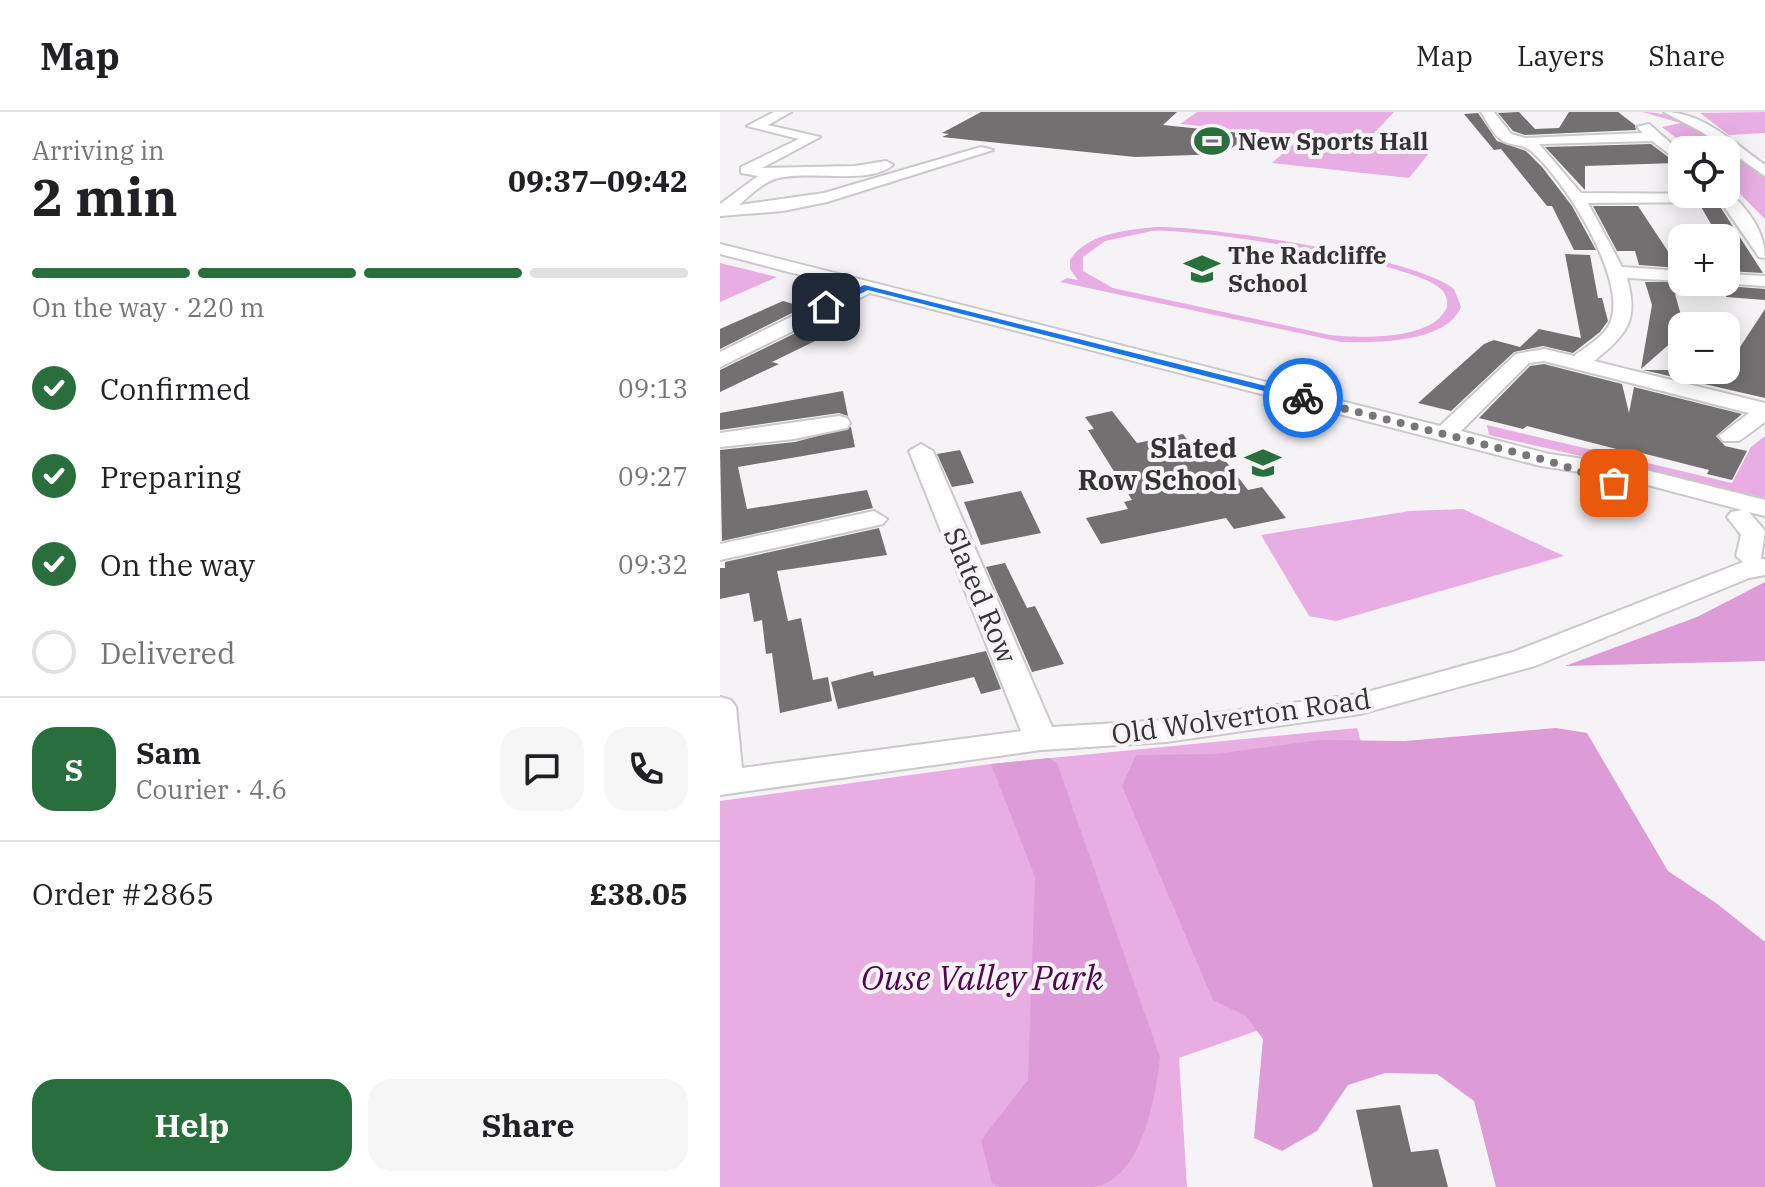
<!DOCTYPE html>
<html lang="en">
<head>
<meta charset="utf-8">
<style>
	:root { --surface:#fff; --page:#f6f6f6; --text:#202124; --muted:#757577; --line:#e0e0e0; --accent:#296f3b }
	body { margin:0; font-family:"IBM Plex Serif",serif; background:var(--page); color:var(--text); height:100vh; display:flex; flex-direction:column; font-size:30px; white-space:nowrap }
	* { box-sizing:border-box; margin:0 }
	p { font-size:26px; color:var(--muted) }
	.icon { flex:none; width:44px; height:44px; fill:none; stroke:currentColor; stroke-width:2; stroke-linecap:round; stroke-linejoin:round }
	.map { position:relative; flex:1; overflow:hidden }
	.panel { display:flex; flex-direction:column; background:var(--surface); width:720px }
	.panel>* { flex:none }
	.controls { position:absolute; left:948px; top:24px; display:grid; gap:16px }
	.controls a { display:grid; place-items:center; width:72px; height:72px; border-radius:16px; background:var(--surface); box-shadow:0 4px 20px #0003; font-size:40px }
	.pin { position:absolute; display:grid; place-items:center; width:68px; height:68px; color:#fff; margin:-34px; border-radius:16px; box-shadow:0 4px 12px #0006 }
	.courier { position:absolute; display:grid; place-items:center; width:80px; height:80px; margin:-40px; border:6px solid #1a73e8; border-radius:50%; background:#fff; color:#222; box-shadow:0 2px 10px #0007 }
	.headline em { font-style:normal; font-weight:800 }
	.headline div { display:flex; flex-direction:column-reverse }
	.headline { display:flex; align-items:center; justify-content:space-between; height:136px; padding:0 32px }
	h1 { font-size:52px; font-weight:800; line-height:60px }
	.bar { display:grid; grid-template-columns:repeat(4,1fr); gap:12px 8px; align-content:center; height:96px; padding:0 32px }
	.bar i { height:10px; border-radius:6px; background:var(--line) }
	.bar .on { background:var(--accent) }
	.bar p { grid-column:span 4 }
	.line { display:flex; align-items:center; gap:20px; padding:0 32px; border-top:2px solid var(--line) }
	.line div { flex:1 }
	.round { display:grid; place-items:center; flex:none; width:84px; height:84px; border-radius:24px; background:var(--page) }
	ol { padding:0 32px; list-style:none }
	li { display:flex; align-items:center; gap:24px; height:88px }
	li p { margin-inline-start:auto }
	li .icon { padding:8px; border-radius:50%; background:var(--accent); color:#fff; stroke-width:4 }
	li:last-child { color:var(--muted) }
	li i { width:44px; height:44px; border:4px solid var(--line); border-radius:50% }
	.button { display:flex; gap:16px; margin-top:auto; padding:16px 32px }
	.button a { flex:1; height:92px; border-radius:24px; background:var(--accent); color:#fff; font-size:32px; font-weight:800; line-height:92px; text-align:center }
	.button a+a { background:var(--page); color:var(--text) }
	header { display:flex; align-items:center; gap:48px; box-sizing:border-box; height:112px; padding:0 40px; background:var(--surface); border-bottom:2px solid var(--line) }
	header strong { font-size:38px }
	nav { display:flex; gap:44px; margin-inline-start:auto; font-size:28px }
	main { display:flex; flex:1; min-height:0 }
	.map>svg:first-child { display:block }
	.green { fill:#e8aee3; fill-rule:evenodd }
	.forest { fill:#dd9bd8 }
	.building { fill:#737072 }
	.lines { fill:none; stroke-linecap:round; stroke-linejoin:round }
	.minor-casing { stroke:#cbc8cb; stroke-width:4 }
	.minor { fill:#fff; fill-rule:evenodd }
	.route { fill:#1a73e8 }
	.done { stroke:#787678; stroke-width:8; stroke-dasharray:0 14.4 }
	.labels { text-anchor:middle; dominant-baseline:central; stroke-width:8; stroke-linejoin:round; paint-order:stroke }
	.far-poi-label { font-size:24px; font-weight:bold; fill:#343334; stroke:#f6f3f6; text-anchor:start }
	.poi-label { font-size:28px; font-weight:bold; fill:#343334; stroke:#f6f3f6; text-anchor:end }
	.street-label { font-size:28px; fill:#343334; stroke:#f6f3f6 }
	.near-park-label { font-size:34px; font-style:italic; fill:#540353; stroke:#f6f3f6 }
</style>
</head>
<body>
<header>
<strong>Map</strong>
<nav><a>Map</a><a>Layers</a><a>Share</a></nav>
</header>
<main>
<section class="panel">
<div class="headline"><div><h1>2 min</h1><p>Arriving in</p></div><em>09:37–09:42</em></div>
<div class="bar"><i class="on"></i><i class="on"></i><i class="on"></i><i></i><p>On the way · 220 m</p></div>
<ol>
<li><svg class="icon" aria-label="check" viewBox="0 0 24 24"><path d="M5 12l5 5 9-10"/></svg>Confirmed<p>09:13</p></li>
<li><svg class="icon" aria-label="check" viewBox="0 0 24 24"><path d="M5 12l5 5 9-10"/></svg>Preparing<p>09:27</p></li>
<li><svg class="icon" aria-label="check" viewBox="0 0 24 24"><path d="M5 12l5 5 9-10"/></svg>On the way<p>09:32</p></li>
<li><i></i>Delivered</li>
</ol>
<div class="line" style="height:144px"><b class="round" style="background:var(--accent);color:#fff">S</b><div><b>Sam</b><p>Courier · 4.6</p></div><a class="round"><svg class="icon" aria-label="chat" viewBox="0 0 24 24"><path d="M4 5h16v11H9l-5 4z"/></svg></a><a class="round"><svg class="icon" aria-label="phone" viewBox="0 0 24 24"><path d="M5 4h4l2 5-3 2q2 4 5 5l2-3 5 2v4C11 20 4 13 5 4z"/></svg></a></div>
<div class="line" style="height:104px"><div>Order #2865</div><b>£38.05</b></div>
<div class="button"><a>Help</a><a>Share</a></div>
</section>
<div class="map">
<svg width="1045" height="1075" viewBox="0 0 1045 1075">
	<rect width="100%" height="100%" fill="#f6f3f6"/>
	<g class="green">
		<path d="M477,0H674L646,30L460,12Z"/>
		<path d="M922,0C955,0 978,14 1005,31L1004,38H972L942,15L961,11Z"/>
		<path d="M1045,0V21L1009,23L980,1Z"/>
		<path d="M579,27L710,40L689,66L552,51Z"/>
		<path d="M1006,41L1045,62V107L1006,68Z"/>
		<path d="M436,115C491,114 695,145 734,177L741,195C727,231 654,231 621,230L340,170L347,166L358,168L350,157V148C367,121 407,118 436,115ZM432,119C478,116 683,149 717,174C725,180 728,185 727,195C713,229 640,226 610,223L393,176L363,159V145L385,129Z"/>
		<path d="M0,151L57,165L0,190Z"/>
		<path d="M767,313L1012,371L1031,335L1045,324V386L769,323Z"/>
		<path d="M743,397L844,444L616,509L589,504L541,423L690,399Z"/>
		<path d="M637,616L707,859L459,946L467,1075H0V689L271,652Z"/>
	</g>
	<g class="forest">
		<path d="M1045,470V549L845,554L977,505Z"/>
		<path d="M836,616L867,621L948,759L996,791L1045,830V1075H776L754,989L717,962L665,961L628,973L597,1019L562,1039L534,1026L543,927L526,904L493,888L402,674L416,643L496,642L599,628L685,629Z"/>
		<path d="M329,646L337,651L440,945C436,984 422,1067 374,1075C344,1075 310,1075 280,1075L272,1071L261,1028L308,968L315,765L271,652Z"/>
	</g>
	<g class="building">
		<path d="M261,0H457L443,13L530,22L504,42L415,45L222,25L229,22L222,21Z"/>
		<path d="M799,0L815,17L839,16L849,0H898L915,13L916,18L805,23L793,19L778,1Z"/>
		<path d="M758,1L777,29L806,39L822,55L852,94L876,138H854L832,94H827L781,37L774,38L744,2Z"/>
		<path d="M931,32L956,51L865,54V78L825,35Z"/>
		<path d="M980,93H999L1043,161L1006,159V154H1015L1006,139V126H999Z"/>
		<path d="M873,94H918L959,156L919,153L915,139H897Z"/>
		<path d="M845,142L870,143L878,186H882L888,209L880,220L853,241L823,234L794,240L731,299L698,291L764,232L774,228L800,235L819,217L861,226Z"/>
		<path d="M925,170H969L978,184L955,182L964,214L962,221L921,257L932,193Z"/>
		<path d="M1006,174L1045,177V188L1006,185Z"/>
		<path d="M63,189L84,195L0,237V217Z"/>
		<path d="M1045,197V286L923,258H975L1001,264Z"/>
		<path d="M112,203L134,210L52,250L59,252L0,280V258Z"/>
		<path d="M824,252L902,272L909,301L914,275L1022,302L996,324L1005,334L1027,339L1012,368L987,362L989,358L910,338L908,340L807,314L803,317L759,306L810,254Z"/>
		<path d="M123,279L128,304L119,301L0,318V301Z"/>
		<path d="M392,299L417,331L463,322L472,334L491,330L528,378L542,375L566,406L514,417L506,406L381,432L366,406L408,397L404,390L412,388L368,318L374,317L365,305Z"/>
		<path d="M131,315L135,335L18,355L27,397L147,378L153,396L2,429L0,338L75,330Z"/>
		<path d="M240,338L254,371L232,375L217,342Z"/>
		<path d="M301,379L321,421L261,433L244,390Z"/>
		<path d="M159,416L167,443L57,459L68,509L81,506L93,568L108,565L112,589L60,601L52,541L46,542L42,508L34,510L29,481L0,487V456H5V450Z"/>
		<path d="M285,451L307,496L315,494L344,552L312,560L266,455Z"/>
		<path d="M266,539L281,577L261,582L254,565L118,597L111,570L153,559L154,564Z"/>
		<path d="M680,993L691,1040L718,1037L728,1075H653L636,998Z"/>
	</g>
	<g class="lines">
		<g class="minor-casing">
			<g id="minor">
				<path d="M54,0H71L48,13L100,25L42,56L135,54L166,49L173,53C148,74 87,57 55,67C41,72 30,83 19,93L104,81L261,35L273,38L107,90L63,99L0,104V92L38,64L21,61V55L79,27L27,14Z"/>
				<path d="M761,0H774L791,22L805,26L923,21L917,15L929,12L962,41V52L932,29L819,32L861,81L1006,82V78C1027,95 1045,119 1045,146L1039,145L1001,90L868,91L902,155L962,159V169L907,166C919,209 907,222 874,249L1045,291V310L1019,329H1003L999,324L1029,301L824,249L809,251L741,319L829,342L906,353L1045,388V404L1029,400L1045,419L1041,447H1045V463L1029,466L815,554L640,602L446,630L321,638L0,683V585L11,588L16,595L22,656L301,619L189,339L201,332L213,339L332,615L446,608L640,582L793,540L1023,450L1016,444L1021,423L1007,405L1011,400L1022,398L905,367L821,354L150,181L0,255V240L130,176L0,142V132L720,314L796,242L824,237L854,244C867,234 889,222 892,205C903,161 845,68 811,39C803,32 792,34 783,29C773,23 767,9 761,0Z"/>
				<path d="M944,0C983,0 1014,31 1045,53V64L982,20Z"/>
				<path d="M1006,162L1045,164V174L1000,171L1006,170Z"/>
				<path d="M119,304L127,306L130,311L127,316L74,327L0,335V321Z"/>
				<path d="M154,399L167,407L163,412L0,448V432Z"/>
			</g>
		</g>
		<use href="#minor" class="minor"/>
	</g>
	<path class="route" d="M144,173L586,284L588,286L583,289L148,178L109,197L101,195Z"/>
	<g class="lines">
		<path class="done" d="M583,286L829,349L894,371"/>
	</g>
	<defs>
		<g id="stadium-bare" transform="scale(2.76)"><path d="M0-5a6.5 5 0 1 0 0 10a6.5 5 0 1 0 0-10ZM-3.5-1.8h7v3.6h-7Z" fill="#296f3b" stroke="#f6f3f6" stroke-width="2.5" paint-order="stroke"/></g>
		<g id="school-bare" transform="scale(2.76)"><path d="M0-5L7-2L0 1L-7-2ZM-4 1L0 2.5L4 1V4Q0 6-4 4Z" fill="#296f3b" stroke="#f6f3f6" stroke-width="2.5" paint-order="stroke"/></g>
	</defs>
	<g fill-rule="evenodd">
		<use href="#stadium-bare" x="492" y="29"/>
		<use href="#school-bare" x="482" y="157"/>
		<use href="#school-bare" x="543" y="351"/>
	</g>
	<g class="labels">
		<g class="far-poi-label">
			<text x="518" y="29">New Sports Hall</text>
			<text x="508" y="143">The Radcliffe<tspan x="508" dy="28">School</tspan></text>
		</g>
		<g class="poi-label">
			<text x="517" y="335">Slated<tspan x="517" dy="32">Row School</tspan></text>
		</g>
		<g class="street-label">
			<text transform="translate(261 483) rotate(67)">Slated Row</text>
			<text transform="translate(521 604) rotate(-8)">Old Wolverton Road</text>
		</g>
		<g class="near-park-label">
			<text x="262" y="865">Ouse Valley Park</text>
		</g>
	</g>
</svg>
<div class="controls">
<a><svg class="icon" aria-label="locate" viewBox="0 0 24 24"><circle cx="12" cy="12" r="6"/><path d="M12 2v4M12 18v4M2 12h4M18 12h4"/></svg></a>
<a>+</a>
<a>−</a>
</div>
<div class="pin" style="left:894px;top:371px;background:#ea580c"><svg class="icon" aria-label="bag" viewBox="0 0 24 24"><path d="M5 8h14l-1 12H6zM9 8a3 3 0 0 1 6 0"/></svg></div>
<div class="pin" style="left:106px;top:195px;background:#1f2937"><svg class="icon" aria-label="home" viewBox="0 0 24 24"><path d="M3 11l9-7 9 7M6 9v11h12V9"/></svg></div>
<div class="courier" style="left:583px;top:286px"><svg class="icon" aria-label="bike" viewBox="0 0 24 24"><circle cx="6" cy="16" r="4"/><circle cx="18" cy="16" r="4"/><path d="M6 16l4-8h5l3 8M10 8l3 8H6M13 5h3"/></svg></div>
</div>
</main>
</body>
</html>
